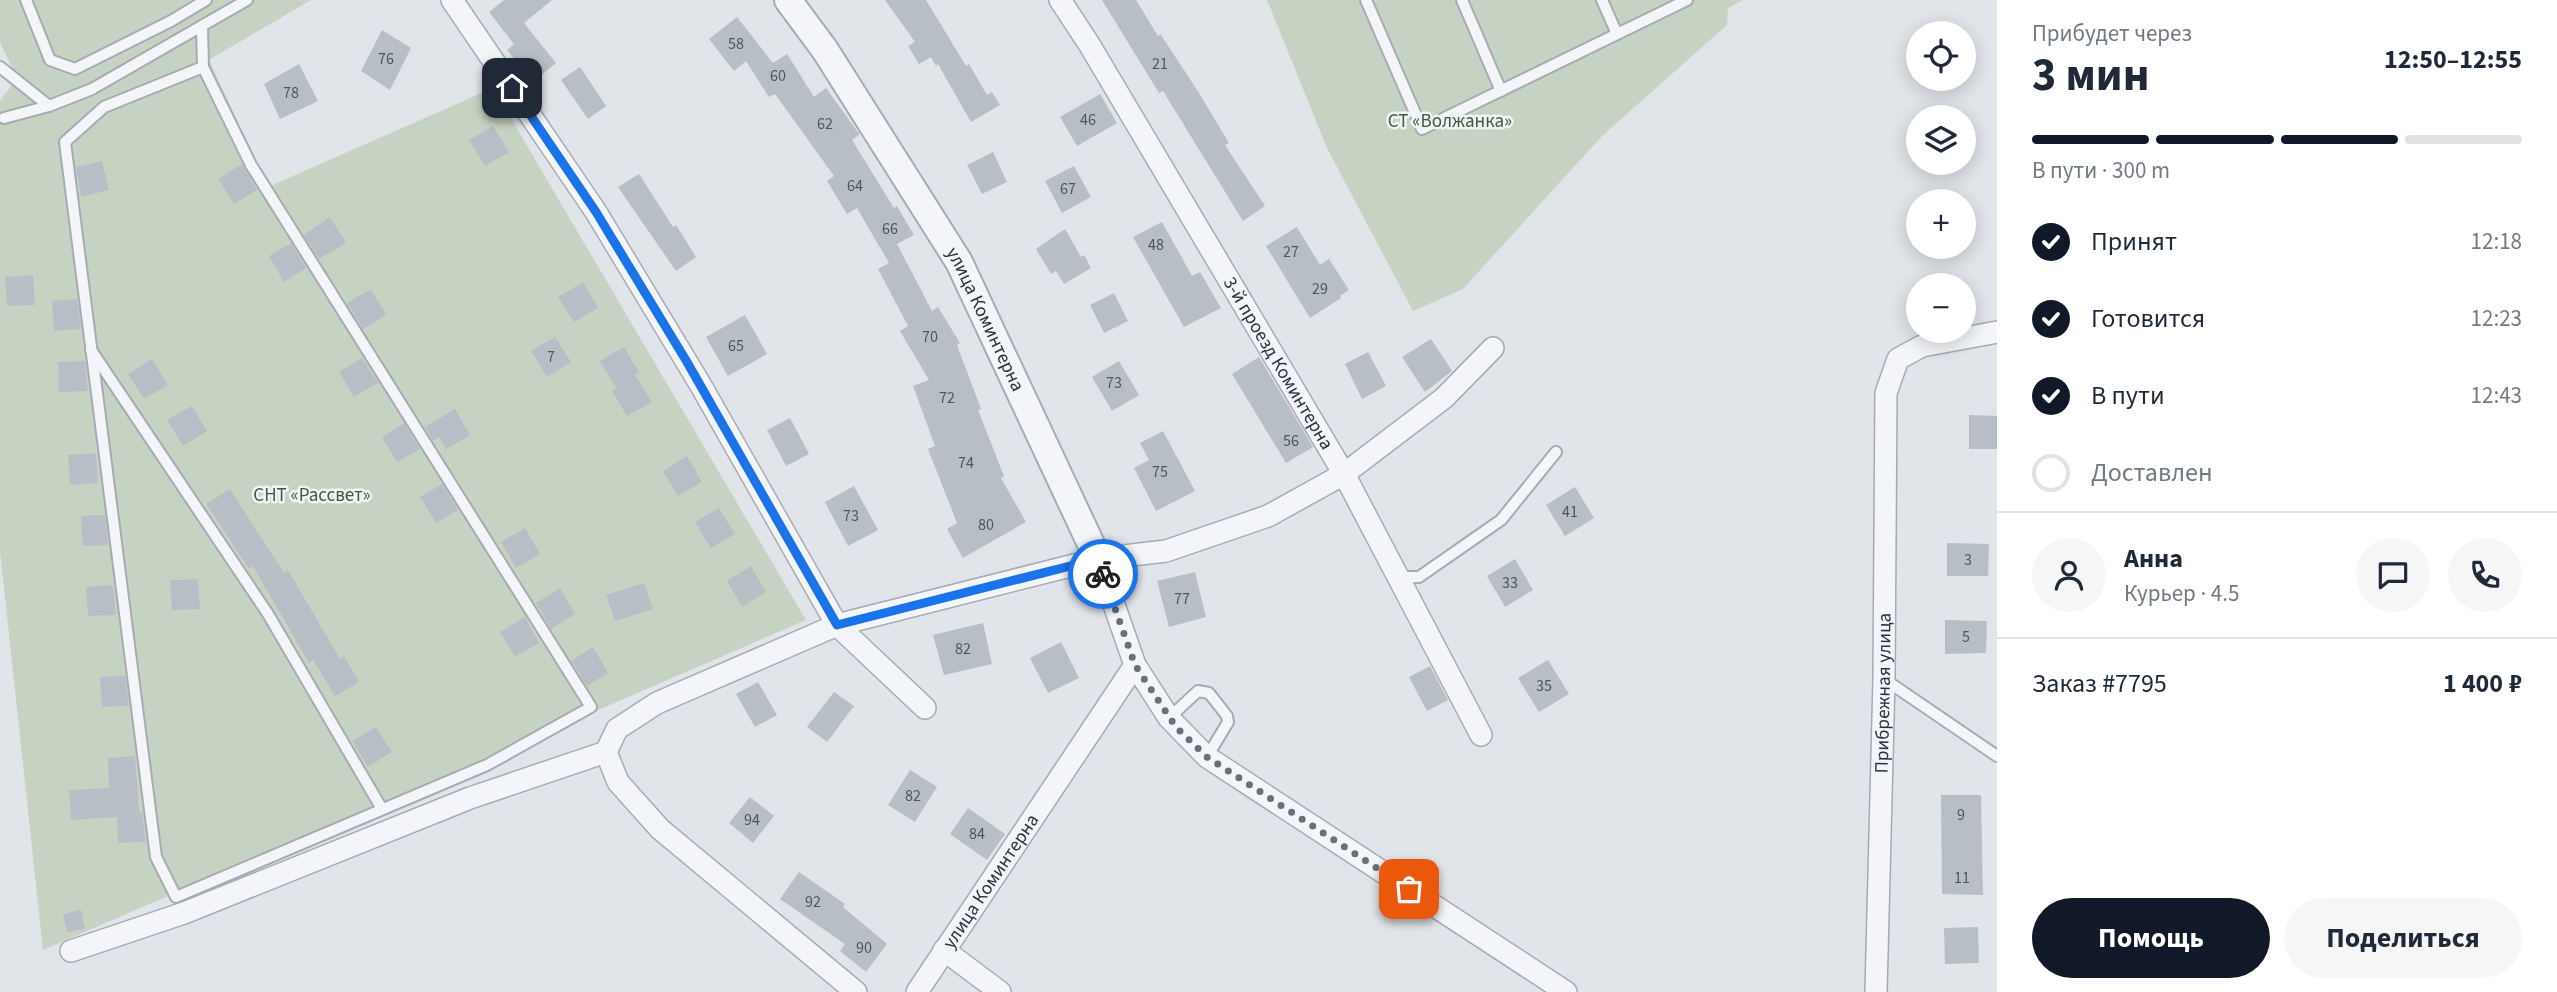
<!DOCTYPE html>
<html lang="ru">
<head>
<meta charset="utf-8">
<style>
	:root { --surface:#fff; --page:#f6f6f7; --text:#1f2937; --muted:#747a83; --line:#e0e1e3; --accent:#111827 }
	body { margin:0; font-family:"Source Sans 3",sans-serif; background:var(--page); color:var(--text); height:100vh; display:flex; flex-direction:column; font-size:26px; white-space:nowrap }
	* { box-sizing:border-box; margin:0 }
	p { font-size:23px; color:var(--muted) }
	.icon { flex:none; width:38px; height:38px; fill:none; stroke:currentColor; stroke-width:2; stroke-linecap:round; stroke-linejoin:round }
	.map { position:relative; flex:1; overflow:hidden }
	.details { display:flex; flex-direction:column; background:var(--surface); width:560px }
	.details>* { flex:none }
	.tools { position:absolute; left:1906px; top:21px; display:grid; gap:14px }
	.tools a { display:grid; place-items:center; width:70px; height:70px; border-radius:50%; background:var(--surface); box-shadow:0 4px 18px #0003; font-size:35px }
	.pin { position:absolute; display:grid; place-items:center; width:60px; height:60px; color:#fff; margin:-30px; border-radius:14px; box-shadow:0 4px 10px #0006 }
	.courier { position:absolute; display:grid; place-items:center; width:70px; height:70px; margin:-35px; border:5px solid #1a73e8; border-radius:50%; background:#fff; color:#222; box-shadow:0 2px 9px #0007 }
	.overview em { font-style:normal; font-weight:700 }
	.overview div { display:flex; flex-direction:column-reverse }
	.overview { display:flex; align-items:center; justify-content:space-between; height:119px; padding:0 35px }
	h1 { font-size:46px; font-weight:700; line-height:52px }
	.bar { display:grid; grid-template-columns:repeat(4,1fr); gap:10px 7px; align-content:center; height:84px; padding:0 35px }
	.bar i { height:9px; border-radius:5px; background:var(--line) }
	.bar .on { background:var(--accent) }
	.bar p { grid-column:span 4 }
	.line { display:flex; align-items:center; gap:18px; padding:0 35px; border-top:2px solid var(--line) }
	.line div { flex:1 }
	.round { display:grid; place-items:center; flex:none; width:74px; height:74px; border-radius:37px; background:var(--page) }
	ol { padding:0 35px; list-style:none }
	li { display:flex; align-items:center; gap:21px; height:77px }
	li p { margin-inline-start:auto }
	li .icon { padding:7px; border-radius:50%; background:var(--accent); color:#fff; stroke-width:4 }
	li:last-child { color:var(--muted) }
	li i { width:38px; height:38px; border:4px solid var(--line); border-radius:50% }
	.action { display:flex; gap:14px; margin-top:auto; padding:14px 35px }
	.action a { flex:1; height:80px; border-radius:42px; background:var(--accent); color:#fff; font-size:28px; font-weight:700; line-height:80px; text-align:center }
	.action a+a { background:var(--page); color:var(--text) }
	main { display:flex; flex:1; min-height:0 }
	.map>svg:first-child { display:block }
	.green { fill:#c7d3c2 }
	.building { fill:#b8bec6 }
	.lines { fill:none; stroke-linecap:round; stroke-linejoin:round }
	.service-casing { stroke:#a6abb3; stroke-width:14 }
	.minor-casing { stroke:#a6abb3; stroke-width:24 }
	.tertiary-casing { stroke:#a6abb3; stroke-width:30 }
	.service { stroke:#f4f5f8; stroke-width:10 }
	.minor { stroke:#f4f5f8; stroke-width:21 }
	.tertiary { stroke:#f4f5f8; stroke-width:26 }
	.done { stroke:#69707c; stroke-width:7; stroke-dasharray:0 12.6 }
	.route { stroke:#1a73e8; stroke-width:9 }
	.labels { text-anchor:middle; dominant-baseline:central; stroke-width:5; stroke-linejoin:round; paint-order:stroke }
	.number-label { font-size:16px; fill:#4d5562 }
	.park-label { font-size:19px; fill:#3e5c37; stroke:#f0f3f7 }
	.street-label { font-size:19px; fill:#293241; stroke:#f0f3f7 }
</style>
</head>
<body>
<main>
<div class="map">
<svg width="1997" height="992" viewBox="0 0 1997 992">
	<rect width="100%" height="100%" fill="#e1e4e9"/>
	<g class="green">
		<path d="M0,0H311L209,60L268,187L493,88L806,620L43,950L0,551V101L17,78L0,42Z"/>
		<path d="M1267,0H1743L1728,8L1727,25L1602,136L1463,289L1413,311L1327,148Z"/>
	</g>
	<g class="building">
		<path d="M504,0H552L524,23L556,63L533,82L507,50L514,44L489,12Z"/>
		<path d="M885,0H926L966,66L969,64L987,95L992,92L1000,105L971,122L938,64L936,66L931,57L919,64L908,46L915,42Z"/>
		<path d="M1102,0H1136L1158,36L1161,35L1199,93L1229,143L1225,145L1265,206L1243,221L1163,91L1159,93Z"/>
		<path d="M737,17L773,63L787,54L814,97L826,88L857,131L860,134L852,140L894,208L897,206L914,235L897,244L932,311L938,307L960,343L957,345L981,409L978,410L1004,476L1001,478L1026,522L963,558L947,529L957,523L928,449L935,446L913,386L929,380L900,331L908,326L878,269L889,263L857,208L847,214L827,181L834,176L775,94L769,97L746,61L734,71L709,39Z"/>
		<path d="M382,30L411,48L390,90L361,71Z"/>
		<path d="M299,64L318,101L280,119L264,84Z"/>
		<path d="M580,67L606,106L588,119L561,80Z"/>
		<path d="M1100,94L1117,123L1077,146L1060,117Z"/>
		<path d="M493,126L509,152L485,166L469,140Z"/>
		<path d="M993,152L1007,182L982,194L967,165Z"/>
		<path d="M102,161L109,190L81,197L76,167Z"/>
		<path d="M242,164L257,190L234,204L218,179Z"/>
		<path d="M1074,166L1091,197L1062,213L1045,181Z"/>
		<path d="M639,174L673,227L676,225L696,257L676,271L618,187Z"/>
		<path d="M330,217L346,243L319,259L304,235Z"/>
		<path d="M1162,222L1192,276L1200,272L1221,308L1184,327L1133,237Z"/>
		<path d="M1297,227L1320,265L1329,259L1349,290L1340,296L1341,298L1310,318L1266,246Z"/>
		<path d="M1065,229L1081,257L1084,255L1091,268L1064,284L1056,271L1051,274L1036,249Z"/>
		<path d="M291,243L306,268L284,282L269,256Z"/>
		<path d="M33,275L35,305L7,306L5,277Z"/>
		<path d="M583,282L598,308L574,322L558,297Z"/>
		<path d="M371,289L386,315L363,329L347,303Z"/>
		<path d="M1114,293L1128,321L1104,333L1090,305Z"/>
		<path d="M77,299L81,329L54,331L52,301Z"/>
		<path d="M745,315L767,354L728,376L706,337Z"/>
		<path d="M555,337L571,362L547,377L531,351Z"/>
		<path d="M1431,339L1452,371L1425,392L1402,357Z"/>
		<path d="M624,347L639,372L635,375L652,402L627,416L612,391L616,388L600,361Z"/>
		<path d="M1368,352L1386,386L1362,399L1345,364Z"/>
		<path d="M1259,357L1313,447L1286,463L1232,374Z"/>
		<path d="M362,358L378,383L354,397L339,372Z"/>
		<path d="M152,359L168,385L144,399L128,374Z"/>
		<path d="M85,361L88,391L59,392L58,362Z"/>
		<path d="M1119,361L1139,395L1112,411L1092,377Z"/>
		<path d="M192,406L207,431L183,446L167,420Z"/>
		<path d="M455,409L470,435L446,449L439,437L433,441L425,427Z"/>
		<path d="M1969,415L1997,416V449H1969Z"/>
		<path d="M790,418L809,454L786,466L767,430Z"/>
		<path d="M404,423L420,449L397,462L382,437Z"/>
		<path d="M1163,431L1195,491L1156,511L1134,468L1149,460L1140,443Z"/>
		<path d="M96,453L98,483L70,485L68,455Z"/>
		<path d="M687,456L702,482L678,496L663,471Z"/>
		<path d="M442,484L458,510L436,523L420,497Z"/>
		<path d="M854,486L878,530L848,546L825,502Z"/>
		<path d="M1575,487L1594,518L1565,536L1546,505Z"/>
		<path d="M230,489L284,573L288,570L340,659L344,656L359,682L335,696L313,660L309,663L253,566L249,569L206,504Z"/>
		<path d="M719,508L735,534L711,548L695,522Z"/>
		<path d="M105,515L108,545L83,546L81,516Z"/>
		<path d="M525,528L540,554L516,568L501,542Z"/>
		<path d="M1947,543L1989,544L1988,576H1947Z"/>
		<path d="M1515,559L1533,590L1505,607L1487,576Z"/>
		<path d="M751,566L766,592L742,607L727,581Z"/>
		<path d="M1195,572L1206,617L1169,627L1157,581Z"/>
		<path d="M198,579L200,609L172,610L170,580Z"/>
		<path d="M644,583L653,609L615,621L606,595Z"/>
		<path d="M113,585L116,615L88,616L86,587Z"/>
		<path d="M560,588L575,614L551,629L536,603Z"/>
		<path d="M525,617L539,643L515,657L500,632Z"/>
		<path d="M1945,620L1987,621L1986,653L1945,654Z"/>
		<path d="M983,623L992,664L944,675L933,635Z"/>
		<path d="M1061,642L1079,678L1048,693L1030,658Z"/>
		<path d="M593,647L608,673L587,686L571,661Z"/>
		<path d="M1548,660L1569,694L1539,712L1518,678Z"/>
		<path d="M1430,666L1448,700L1427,711L1409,677Z"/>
		<path d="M125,676L129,706L102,707L100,677Z"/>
		<path d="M758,682L777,715L755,727L736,694Z"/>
		<path d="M834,692L854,706L827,742L807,727Z"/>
		<path d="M376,727L392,752L368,767L352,741Z"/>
		<path d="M135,756L139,812H142L146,842L118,843L117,817L71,820L69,790L109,788L108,758Z"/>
		<path d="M910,770L937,787L915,822L888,805Z"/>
		<path d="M1941,795H1981L1983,895L1942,894Z"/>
		<path d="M750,797L774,816L753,843L729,823Z"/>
		<path d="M968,808L1005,834L987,860L950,834Z"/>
		<path d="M799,872L845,904L843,907L887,944L866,972L840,951L845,944L780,899Z"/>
		<path d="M81,910L85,929L67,932L63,914Z"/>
		<path d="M1978,927L1979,963L1945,964L1944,928Z"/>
	</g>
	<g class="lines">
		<g class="service-casing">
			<g id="service">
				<path d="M26,0L50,60L75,69L171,21L206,0"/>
				<path d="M1366,0L1422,129L1687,0"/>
				<path d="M1462,0L1501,91"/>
				<path d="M1602,0L1617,34"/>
				<path d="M202,26L203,67L104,107L65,142L156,857L176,897L487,765L591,707L251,165L203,67"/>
				<path d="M0,67L49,106"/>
				<path d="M4,118L49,106L92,89L247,0"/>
				<path d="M91,350L268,614L382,809"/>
				<path d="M1396,577H1419L1501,520L1556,452"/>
				<path d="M1884,679L1997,756"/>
				<path d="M1169,718L1198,691L1209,693L1227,716L1228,722L1207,757"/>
			</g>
		</g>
		<g class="minor-casing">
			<g id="minor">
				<path d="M452,0L596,212L700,384L837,625L925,708"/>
				<path id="s1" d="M1060,0L1089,44L1344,474L1481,735"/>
				<path d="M1098,559L1135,665L1169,718L1207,757L1566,992"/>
				<path d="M606,752L618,782L660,829L856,992"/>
				<path d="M944,950L1000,992"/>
				<path d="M71,951L184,913L470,798L606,752L617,729L657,703L837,625L1098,559L1166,551L1268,516L1344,474L1444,398L1493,348"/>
				<path id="s2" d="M917,992L1135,665"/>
				<path id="s3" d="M1876,992L1884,679L1886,393L1898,359L1922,346L1997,332"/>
			</g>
		</g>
		<g class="tertiary-casing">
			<g id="tertiary">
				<path id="s4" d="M788,0L825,50L959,262L1098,559"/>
			</g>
		</g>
		<use href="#service" class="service"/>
		<use href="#minor" class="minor"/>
		<use href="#tertiary" class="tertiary"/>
	</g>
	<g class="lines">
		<path class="done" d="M1103,574L1135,665L1176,727L1207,757L1409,889"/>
		<path class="route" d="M512,88L596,212L687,362L837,625L1098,559L1103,574"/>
	</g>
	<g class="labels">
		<g class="number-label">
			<text x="736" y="44">58</text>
			<text x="386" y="59">76</text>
			<text x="1160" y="64">21</text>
			<text x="778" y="76">60</text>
			<text x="291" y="93">78</text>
			<text x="1088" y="120">46</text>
			<text x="825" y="124">62</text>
			<text x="855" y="186">64</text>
			<text x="1068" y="189">67</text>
			<text x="890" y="229">66</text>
			<text x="1156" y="245">48</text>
			<text x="1291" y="252">27</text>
			<text x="1320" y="289">29</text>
			<text x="930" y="337">70</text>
			<text x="736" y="346">65</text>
			<text x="551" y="357">7</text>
			<text x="1114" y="383">73</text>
			<text x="947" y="398">72</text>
			<text x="1291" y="441">56</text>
			<text x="966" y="463">74</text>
			<text x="1160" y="472">75</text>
			<text x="1570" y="512">41</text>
			<text x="851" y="516">73</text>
			<text x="986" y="525">80</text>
			<text x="1968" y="560">3</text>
			<text x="1510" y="583">33</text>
			<text x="1182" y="599">77</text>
			<text x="1966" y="637">5</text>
			<text x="963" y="649">82</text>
			<text x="1544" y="686">35</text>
			<text x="913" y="796">82</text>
			<text x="1961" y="815">9</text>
			<text x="752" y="820">94</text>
			<text x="977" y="834">84</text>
			<text x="1962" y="878">11</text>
			<text x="813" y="902">92</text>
			<text x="864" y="948">90</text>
		</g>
		<g class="park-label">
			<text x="1450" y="121">СТ «Волжанка»</text>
			<text x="312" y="495">СНТ «Рассвет»</text>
		</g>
		<g class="street-label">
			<text stroke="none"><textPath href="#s4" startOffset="376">улица Коминтерна</textPath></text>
			<text stroke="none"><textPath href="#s1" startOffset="424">3-й проезд Коминтерна</textPath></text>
			<text stroke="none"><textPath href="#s3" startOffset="299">Прибрежная улица</textPath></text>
			<text stroke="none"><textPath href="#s2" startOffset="133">улица Коминтерна</textPath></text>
		</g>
	</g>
</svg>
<div class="tools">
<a><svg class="icon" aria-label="locate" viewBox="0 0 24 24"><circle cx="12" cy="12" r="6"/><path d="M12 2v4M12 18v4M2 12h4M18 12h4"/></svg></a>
<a><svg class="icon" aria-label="layers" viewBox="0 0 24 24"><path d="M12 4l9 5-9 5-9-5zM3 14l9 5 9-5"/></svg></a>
<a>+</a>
<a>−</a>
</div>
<div class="pin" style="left:1409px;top:889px;background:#ea580c"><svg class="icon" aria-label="bag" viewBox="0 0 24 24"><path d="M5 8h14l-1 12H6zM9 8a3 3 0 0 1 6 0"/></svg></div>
<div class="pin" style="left:512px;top:88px;background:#1f2937"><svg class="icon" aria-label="home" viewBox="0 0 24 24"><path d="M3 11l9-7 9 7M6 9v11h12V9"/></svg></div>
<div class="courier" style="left:1103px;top:574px"><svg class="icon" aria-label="bike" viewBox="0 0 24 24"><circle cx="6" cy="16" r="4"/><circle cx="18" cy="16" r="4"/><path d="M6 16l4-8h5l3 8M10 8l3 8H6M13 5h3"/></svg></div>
</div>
<section class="details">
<div class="overview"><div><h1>3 мин</h1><p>Прибудет через</p></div><em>12:50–12:55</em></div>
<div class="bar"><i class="on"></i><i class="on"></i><i class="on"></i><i></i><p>В пути · 300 m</p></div>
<ol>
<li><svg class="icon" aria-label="check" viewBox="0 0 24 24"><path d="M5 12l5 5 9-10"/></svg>Принят<p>12:18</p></li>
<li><svg class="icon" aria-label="check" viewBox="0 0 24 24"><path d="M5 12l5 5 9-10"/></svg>Готовится<p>12:23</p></li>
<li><svg class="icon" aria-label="check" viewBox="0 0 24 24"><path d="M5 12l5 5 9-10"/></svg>В пути<p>12:43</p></li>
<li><i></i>Доставлен</li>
</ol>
<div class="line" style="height:126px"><a class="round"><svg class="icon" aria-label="person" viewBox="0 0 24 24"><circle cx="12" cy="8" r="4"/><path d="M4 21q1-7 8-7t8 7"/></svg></a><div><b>Анна</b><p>Курьер · 4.5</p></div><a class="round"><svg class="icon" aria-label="chat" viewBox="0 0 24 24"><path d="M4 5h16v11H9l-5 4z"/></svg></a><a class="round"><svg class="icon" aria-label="phone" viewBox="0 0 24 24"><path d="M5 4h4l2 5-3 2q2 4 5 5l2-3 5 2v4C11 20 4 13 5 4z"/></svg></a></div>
<div class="line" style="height:91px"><div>Заказ #7795</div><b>1 400 ₽</b></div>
<div class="action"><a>Помощь</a><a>Поделиться</a></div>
</section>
</main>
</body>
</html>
